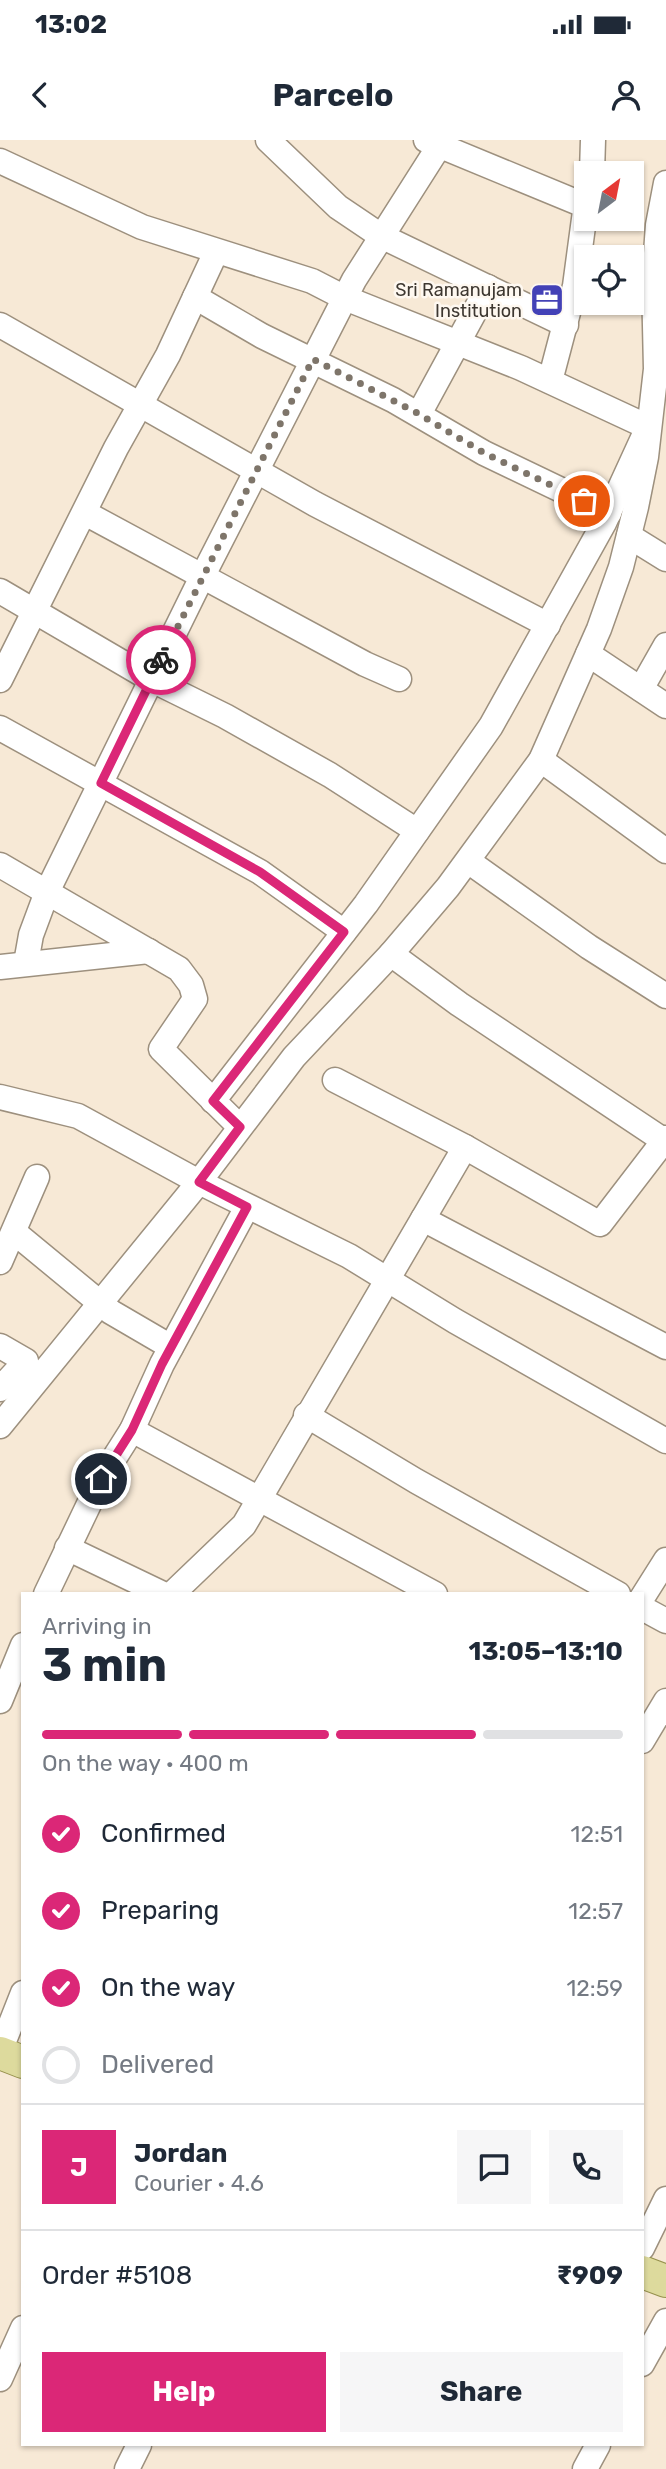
<!DOCTYPE html>
<html lang="en">
<head>
<meta charset="utf-8">
<style>
	:root { --surface:#fff; --page:#f6f6f7; --text:#1f2937; --muted:#747a83; --line:#e0e1e3; --accent:#db2777 }
	body { margin:0; font-family:Rubik,sans-serif; background:var(--page); color:var(--text); height:100vh; display:flex; flex-direction:column; font-size:26px; white-space:nowrap }
	* { box-sizing:border-box; margin:0 }
	p { font-size:23px; color:var(--muted) }
	.icon { flex:none; width:38px; height:38px; fill:none; stroke:currentColor; stroke-width:2; stroke-linecap:round; stroke-linejoin:round }
	.map { position:relative; flex:1; overflow:hidden }
	.drawer { position:absolute; left:21px; top:1452px; width:623px; height:854px; display:flex; flex-direction:column; background:var(--surface); border-radius:0px; box-shadow:0 2px 5px #0004 }
	.drawer>* { flex:none }
	.needle { width:46px; rotate:32deg }
	.tools { position:absolute; left:574px; top:21px; display:grid; gap:14px }
	.tools a { display:grid; place-items:center; width:70px; height:70px; border-radius:0px; background:var(--surface); box-shadow:0 2px 5px #0004; font-size:35px }
	.pin { position:absolute; display:grid; place-items:center; width:60px; height:60px; color:#fff; margin:-30px; border:4px solid #fff; border-radius:50%; box-shadow:0 2px 7px #0007 }
	.courier { position:absolute; display:grid; place-items:center; width:70px; height:70px; margin:-35px; border:5px solid #db2777; border-radius:50%; background:#fff; color:#222; box-shadow:0 2px 9px #0007 }
	.summary em { font-style:normal; font-weight:700 }
	.summary div { display:flex; flex-direction:column-reverse }
	.summary { display:flex; align-items:center; justify-content:space-between; height:119px; padding:0 21px }
	h1 { font-size:46px; font-weight:700; line-height:52px }
	.bar { display:grid; grid-template-columns:repeat(4,1fr); gap:10px 7px; align-content:center; height:84px; padding:0 21px }
	.bar i { height:9px; border-radius:5px; background:var(--line) }
	.bar .on { background:var(--accent) }
	.bar p { grid-column:span 4 }
	.line { display:flex; align-items:center; gap:18px; padding:0 21px; border-top:2px solid var(--line) }
	.line div { flex:1 }
	.round { display:grid; place-items:center; flex:none; width:74px; height:74px; border-radius:0px; background:var(--page) }
	ol { padding:0 21px; list-style:none }
	li { display:flex; align-items:center; gap:21px; height:77px }
	li p { margin-inline-start:auto }
	li .icon { padding:7px; border-radius:50%; background:var(--accent); color:#fff; stroke-width:4 }
	li:last-child { color:var(--muted) }
	li i { width:38px; height:38px; border:4px solid var(--line); border-radius:50% }
	.primary-button { display:flex; gap:14px; margin-top:auto; padding:14px 21px }
	.primary-button a { flex:1; height:80px; border-radius:0px; background:var(--accent); color:#fff; font-size:28px; font-weight:700; line-height:80px; text-align:center }
	.primary-button a+a { background:var(--page); color:var(--text) }
	.status { display:flex; justify-content:space-between; align-items:center; height:49px; padding:0 35px; background:var(--surface); direction:ltr }
	.status svg { height:19px; fill:currentColor }
	header { display:flex; justify-content:space-between; align-items:center; height:91px; padding:0 21px; background:var(--surface); font-size:32px; font-weight:700 }
	.map>svg:first-child { display:block }
	.building { fill:#e1cac0; stroke:#947f76; stroke-width:2 }
	.lines { fill:none; stroke-linecap:round; stroke-linejoin:round }
	.minor-casing { stroke:#9d907e; stroke-width:27 }
	.major-casing { stroke:#96914d; stroke-width:34 }
	.minor { stroke:#fff; stroke-width:24 }
	.major { stroke:#ddda9d; stroke-width:32 }
	.done { stroke:#7e756a; stroke-width:7; stroke-dasharray:0 12.6 }
	.route { stroke:#db2777; stroke-width:9 }
	.labels { text-anchor:middle; dominant-baseline:central; stroke-width:5; stroke-linejoin:round; paint-order:stroke }
	.poi-label { font-size:18px; fill:#3d3730; stroke:#fef8f0; text-anchor:end }
</style>
</head>
<body>
<div class="status"><b>13:02</b><svg viewBox="0 0 49 12"><path d="M0 12V9h3v3zM5 12V6h3v6zM10 12V3h3v9zM15 12V0h3v12zM26 1h20v11H26zM47 4h2v5h-2z"/></svg></div>
<header><svg class="icon" aria-label="back" viewBox="0 0 24 24"><path d="M15 5l-7 7 7 7"/></svg>Parcelo<svg class="icon" aria-label="person" viewBox="0 0 24 24"><circle cx="12" cy="8" r="4"/><path d="M4 21q1-7 8-7t8 7"/></svg></header>
<div class="map">
<svg width="666" height="2329" viewBox="0 0 666 2329">
	<rect width="100%" height="100%" fill="#f7e9d6"/>
	<path class="building" d="M539,147L559,159L555,172L534,162Z"/>
	<g class="lines">
		<g class="minor-casing">
			<g id="minor">
				<path d="M268,0L338,67L381,96L566,185"/>
				<path d="M426,0L586,66"/>
				<path d="M0,21L142,87L312,141L345,158L521,228L648,287L604,383L491,586L366,764L213,961"/>
				<path d="M592,33L593,0"/>
				<path d="M195,157L262,196L393,260L484,313L609,373"/>
				<path d="M0,185L315,364L548,485"/>
				<path d="M550,241L575,146L586,64"/>
				<path d="M419,274L488,147"/>
				<path d="M85,373L365,524L399,539"/>
				<path d="M629,396L666,419"/>
				<path d="M0,451L152,540L225,576L330,635L417,691"/>
				<path d="M588,514L666,566"/>
				<path d="M0,540L116,308L168,215L216,112"/>
				<path d="M641,549L666,505"/>
				<path d="M0,588L260,732L344,792"/>
				<path d="M541,620L666,711"/>
				<path d="M468,721L589,807L666,856"/>
				<path d="M0,725L179,829L191,845L195,859L161,909L240,987"/>
				<path d="M391,814L459,864L666,1002"/>
				<path d="M26,823L31,795L47,752L196,449L354,140L443,0"/>
				<path d="M0,827L149,811"/>
				<path d="M335,940L465,1007L600,1084L666,998"/>
				<path d="M0,957L78,976L199,1042L349,1116L455,1181L666,1301"/>
				<path d="M423,1079L666,1207"/>
				<path d="M14,1092L111,1172L171,1207"/>
				<path d="M0,1122L37,1037"/>
				<path d="M0,1206L26,1221L0,1249"/>
				<path d="M306,1275L416,1341L618,1454"/>
				<path d="M0,1286L199,1042L294,917L391,814L448,747L541,620L599,489L621,427L636,367L646,317L656,229L654,142L658,85L666,43"/>
				<path d="M132,1290L435,1454"/>
				<path d="M67,1408L163,1454"/>
				<path d="M46,1454L101,1339L132,1290L162,1224L247,1067"/>
				<path d="M172,1454L244,1385L465,1007"/>
				<path d="M642,1458L666,1420"/>
				<path d="M642,1468L666,1481"/>
				<path d="M0,1561L23,1505"/>
				<path d="M642,1601L666,1561"/>
				<path d="M0,1911L23,1853"/>
				<path d="M642,2108L666,2059"/>
				<path d="M642,2224L666,2181"/>
				<path d="M0,2239L23,2188"/>
				<path d="M127,2329L139,2305"/>
				<path d="M585,2329L598,2305"/>
			</g>
		</g>
		<g class="major-casing">
			<g id="major">
				<path d="M0,1913L23,1922"/>
				<path d="M642,2132L666,2141"/>
			</g>
		</g>
		<use href="#minor" class="minor"/>
		<use href="#major" class="major"/>
	</g>
	<g class="lines">
		<path class="done" d="M161,520L313,219L419,274L484,313L584,361"/>
		<path class="route" d="M101,1339L132,1290L162,1224L247,1067L199,1042L240,987L213,961L344,792L260,732L101,643L161,520"/>
	</g>
	<defs>
		<g id="office-square" transform="scale(1.75)"><rect x="-9" y="-9" width="18" height="18" rx="4" fill="#4341b6" stroke="#fef8f0"/><path d="M-6-3h4V-5.5h4V-3h4V5H-6ZM-1-4.5V-3h2v-1.5ZM-6 0V1H6V0Z" fill="#fff"/></g>
	</defs>
	<g fill-rule="evenodd">
		<use href="#office-square" x="547" y="160"/>
	</g>
	<g class="labels">
		<g class="poi-label">
			<text x="522" y="150">Sri Ramanujam<tspan x="522" dy="21">Institution</tspan></text>
		</g>
	</g>
</svg>
<div class="tools">
<a><svg class="needle" viewBox="-14 -14 28 28"><path d="M0-13l5 13h-10z" fill="#e53935"/><path d="M0 13l5-13h-10z" fill="#747a83"/></svg></a>
<a><svg class="icon" aria-label="locate" viewBox="0 0 24 24"><circle cx="12" cy="12" r="6"/><path d="M12 2v4M12 18v4M2 12h4M18 12h4"/></svg></a>
</div>
<div class="pin" style="left:584px;top:361px;background:#ea580c"><svg class="icon" aria-label="bag" viewBox="0 0 24 24"><path d="M5 8h14l-1 12H6zM9 8a3 3 0 0 1 6 0"/></svg></div>
<div class="pin" style="left:101px;top:1339px;background:#1f2937"><svg class="icon" aria-label="home" viewBox="0 0 24 24"><path d="M3 11l9-7 9 7M6 9v11h12V9"/></svg></div>
<div class="courier" style="left:161px;top:520px"><svg class="icon" aria-label="bike" viewBox="0 0 24 24"><circle cx="6" cy="16" r="4"/><circle cx="18" cy="16" r="4"/><path d="M6 16l4-8h5l3 8M10 8l3 8H6M13 5h3"/></svg></div>
<section class="drawer">
<div class="summary"><div><h1>3 min</h1><p>Arriving in</p></div><em>13:05–13:10</em></div>
<div class="bar"><i class="on"></i><i class="on"></i><i class="on"></i><i></i><p>On the way · 400 m</p></div>
<ol>
<li><svg class="icon" aria-label="check" viewBox="0 0 24 24"><path d="M5 12l5 5 9-10"/></svg>Confirmed<p>12:51</p></li>
<li><svg class="icon" aria-label="check" viewBox="0 0 24 24"><path d="M5 12l5 5 9-10"/></svg>Preparing<p>12:57</p></li>
<li><svg class="icon" aria-label="check" viewBox="0 0 24 24"><path d="M5 12l5 5 9-10"/></svg>On the way<p>12:59</p></li>
<li><i></i>Delivered</li>
</ol>
<div class="line" style="height:126px"><b class="round" style="background:var(--accent);color:#fff">J</b><div><b>Jordan</b><p>Courier · 4.6</p></div><a class="round"><svg class="icon" aria-label="chat" viewBox="0 0 24 24"><path d="M4 5h16v11H9l-5 4z"/></svg></a><a class="round"><svg class="icon" aria-label="phone" viewBox="0 0 24 24"><path d="M5 4h4l2 5-3 2q2 4 5 5l2-3 5 2v4C11 20 4 13 5 4z"/></svg></a></div>
<div class="line" style="height:91px"><div>Order #5108</div><b>₹909</b></div>
<div class="primary-button"><a>Help</a><a>Share</a></div>
</section>
</div>
</body>
</html>
